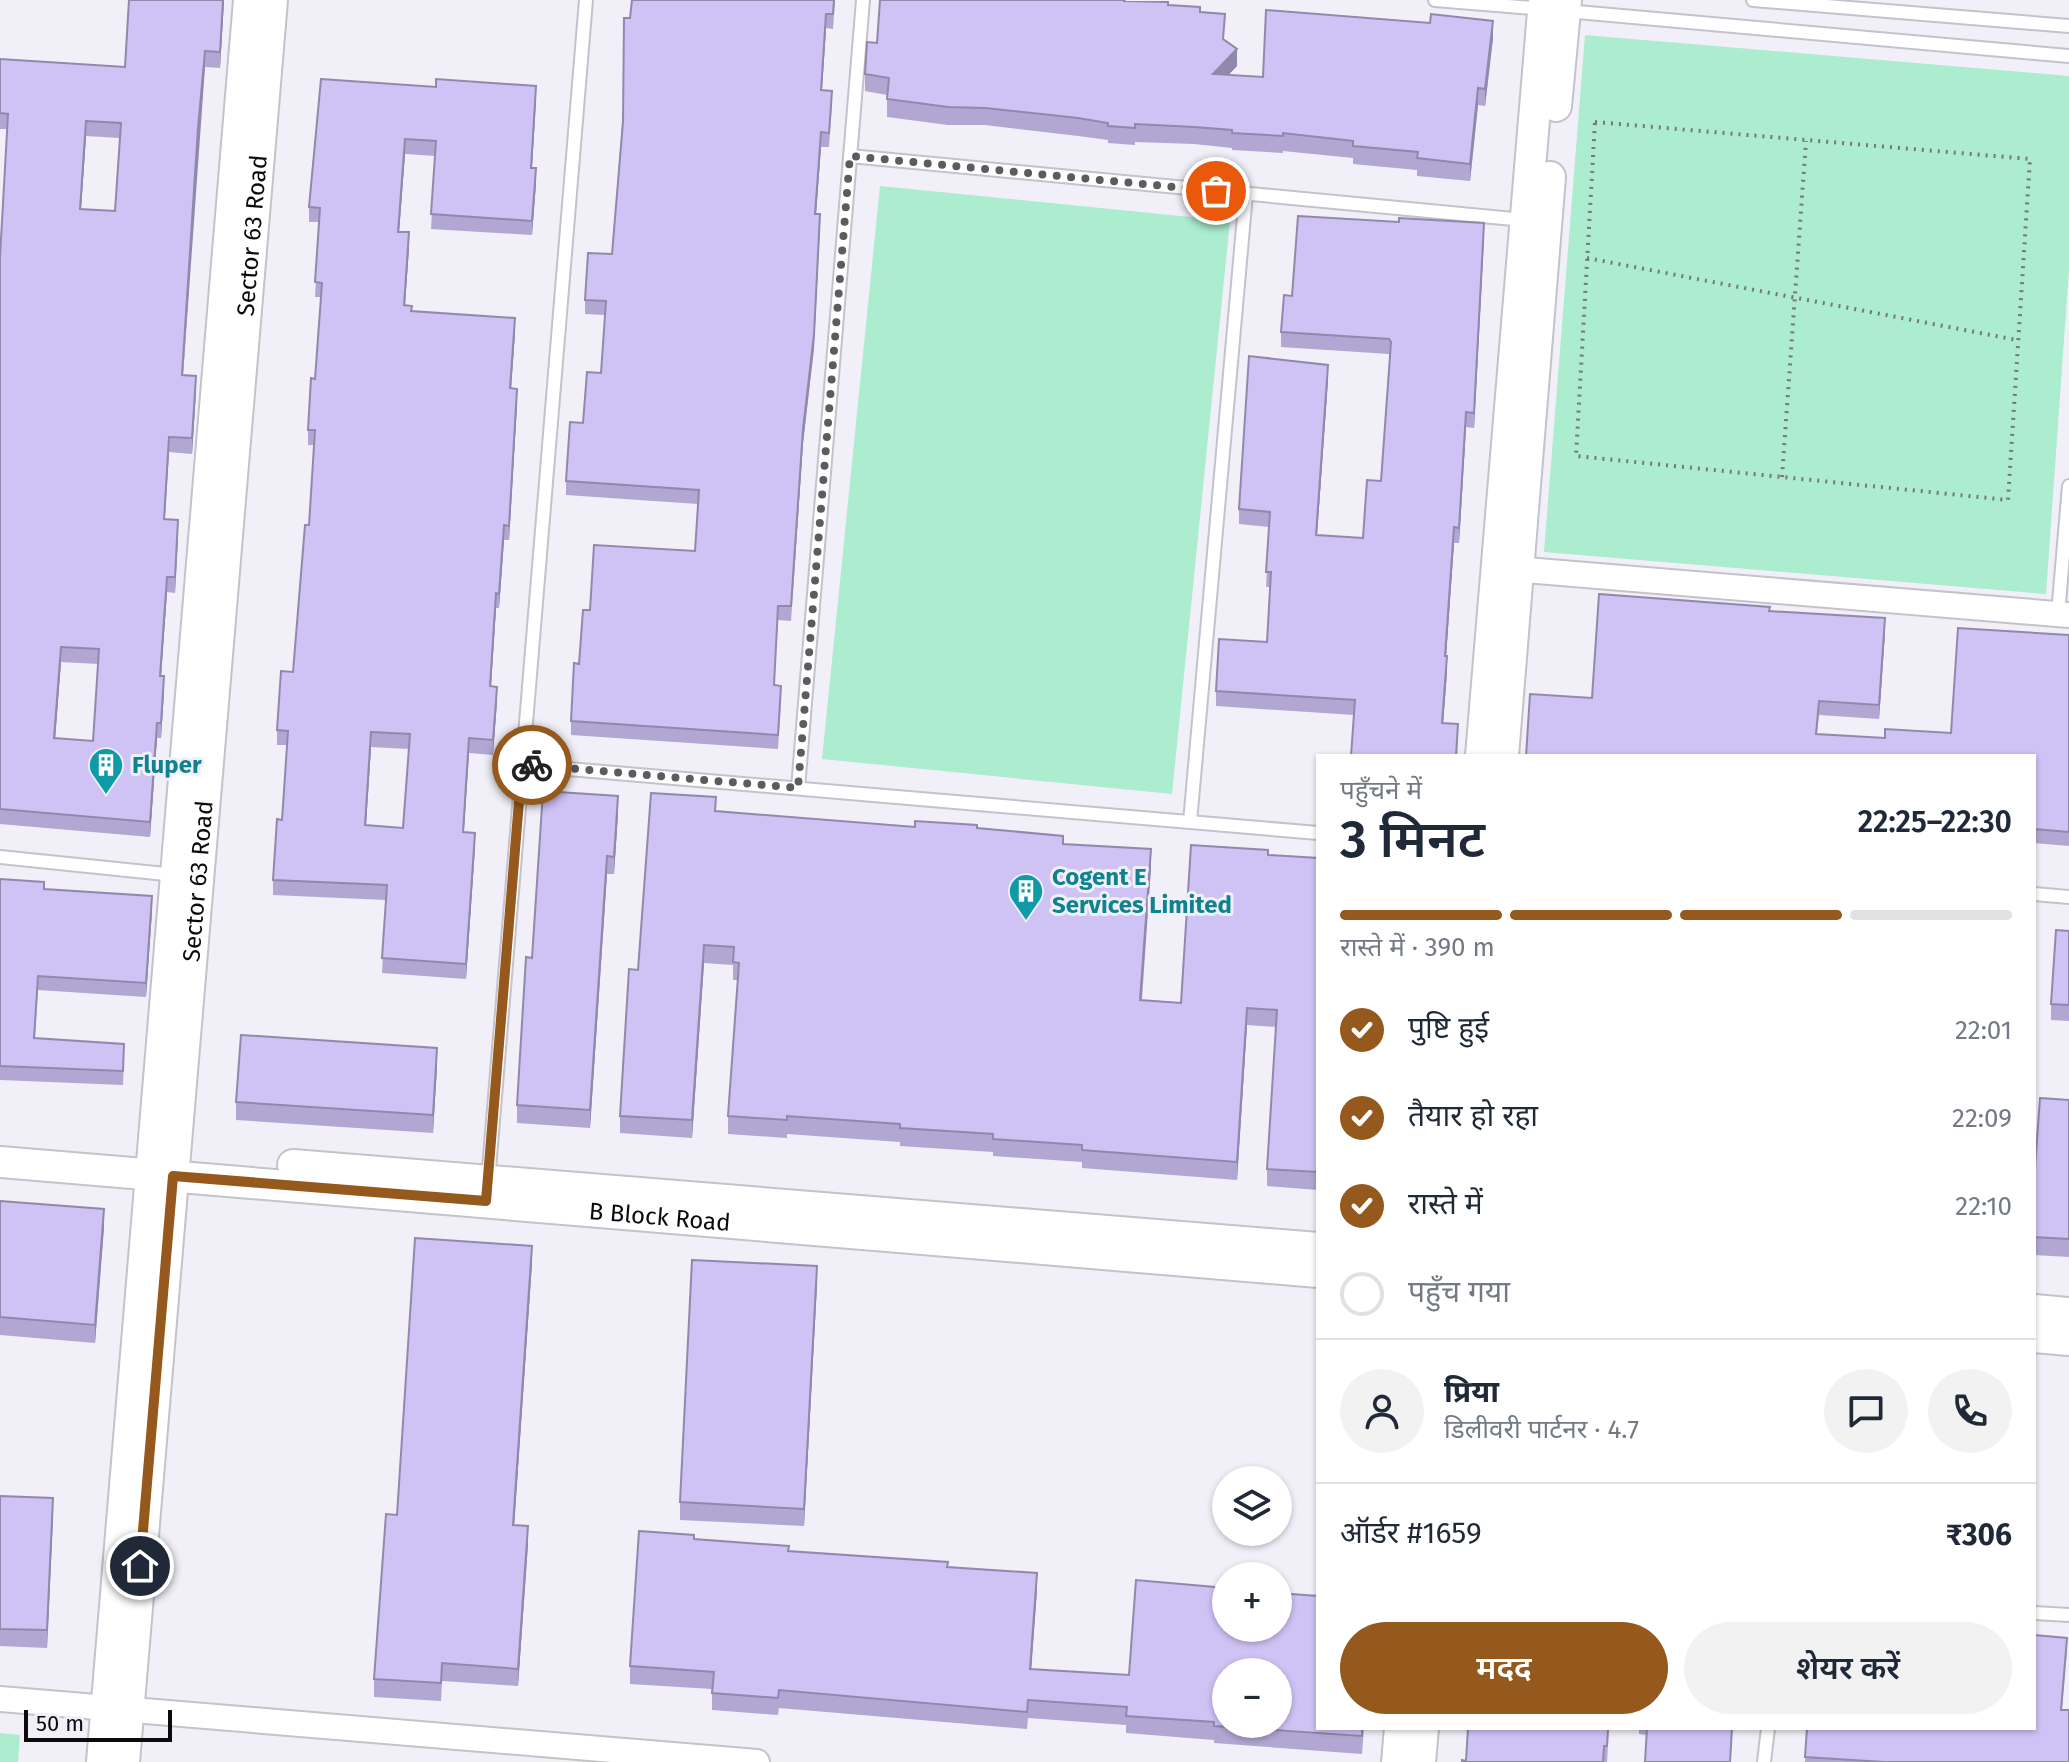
<!DOCTYPE html>
<html lang="hi">
<head>
<meta charset="utf-8">
<style>
	:root { --surface:#fff; --page:#f2f2f3; --text:#1f2937; --muted:#747a83; --line:#e0e1e3; --accent:#96591d }
	body { margin:0; font-family:"Fira Sans","Noto Sans Devanagari",sans-serif; background:var(--page); color:var(--text); height:100vh; display:flex; flex-direction:column; font-size:30px; white-space:nowrap }
	* { box-sizing:border-box; margin:0 }
	p { font-size:26px; color:var(--muted) }
	.icon { flex:none; width:44px; height:44px; fill:none; stroke:currentColor; stroke-width:2; stroke-linecap:round; stroke-linejoin:round }
	.map { position:relative; flex:1; overflow:hidden }
	.details { position:absolute; left:1316px; top:754px; width:720px; height:976px; display:flex; flex-direction:column; background:var(--surface); border-radius:0px; box-shadow:0 2px 6px #0004 }
	.details>* { flex:none }
	.controls { position:absolute; left:1212px; top:1466px; display:grid; gap:16px }
	.controls a { display:grid; place-items:center; width:80px; height:80px; border-radius:50%; background:var(--surface); box-shadow:0 2px 6px #0004; font-size:40px }
	.scale { position:absolute; left:24px; bottom:20px; width:148px; box-sizing:border-box; padding-left:8px; border:4px solid #0b0b0e; border-top:0; font-size:22px; line-height:28px; white-space:nowrap; color:#0b0b0e; -webkit-text-stroke:6px #f1eff8; paint-order:stroke }
	.pin { position:absolute; display:grid; place-items:center; width:68px; height:68px; color:#fff; margin:-34px; border:4px solid #fff; border-radius:50%; box-shadow:0 2px 8px #0007 }
	.courier { position:absolute; display:grid; place-items:center; width:80px; height:80px; margin:-40px; border:6px solid #96591d; border-radius:50%; background:#fff; color:#222; box-shadow:0 2px 10px #0007 }
	.head em { font-style:normal; font-weight:600 }
	.head div { display:flex; flex-direction:column-reverse }
	.head { display:flex; align-items:center; justify-content:space-between; height:136px; padding:0 24px }
	h1 { font-size:52px; font-weight:600; line-height:60px }
	.bar { display:grid; grid-template-columns:repeat(4,1fr); gap:12px 8px; align-content:center; height:96px; padding:0 24px }
	.bar i { height:10px; border-radius:6px; background:var(--line) }
	.bar .current { background:var(--accent) }
	.bar p { grid-column:span 4 }
	.line { display:flex; align-items:center; gap:20px; padding:0 24px; border-top:2px solid var(--line) }
	.line div { flex:1 }
	.round { display:grid; place-items:center; flex:none; width:84px; height:84px; border-radius:42px; background:var(--page) }
	ol { padding:0 24px; list-style:none }
	li { display:flex; align-items:center; gap:24px; height:88px }
	li p { margin-inline-start:auto }
	li .icon { padding:8px; border-radius:50%; background:var(--accent); color:#fff; stroke-width:4 }
	li:last-child { color:var(--muted) }
	li i { width:44px; height:44px; border:4px solid var(--line); border-radius:50% }
	.button { display:flex; gap:16px; margin-top:auto; padding:16px 24px }
	.button a { flex:1; height:92px; border-radius:48px; background:var(--accent); color:#fff; font-size:32px; font-weight:600; line-height:92px; text-align:center }
	.button a+a { background:var(--page); color:var(--text) }
	.map>svg:first-child { display:block }
	.green { fill:#acedcf }
	.lines { fill:none; stroke-linecap:round; stroke-linejoin:round }
	.service-casing { stroke:#c4c2ca; stroke-width:16 }
	.minor-casing { stroke:#c4c2ca; stroke-width:28 }
	.tertiary-casing { stroke:#c4c2ca; stroke-width:34 }
	.path { stroke:#77767c; stroke-width:4; stroke-dasharray:2 6; stroke-linecap:butt }
	.service { stroke:#fff; stroke-width:12 }
	.minor { stroke:#fff; stroke-width:24 }
	.tertiary { stroke:#fff; stroke-width:30 }
	.wall { fill:#b2a7d3; fill-rule:evenodd }
	.shaded-wall { fill:#9188ac }
	.building { fill:#cfc2f5; stroke:#9188ac; stroke-width:2; fill-rule:evenodd }
	.done { stroke:#5c5b60; stroke-width:8; stroke-dasharray:0 14.4 }
	.route { stroke:#96591d; stroke-width:10 }
	.labels { text-anchor:middle; dominant-baseline:central; stroke-width:6; stroke-linejoin:round; paint-order:stroke }
	.street-label { font-size:24px; fill:#0b0b0e; stroke:#f1eff8 }
	.culture-label { font-size:24px; font-weight:bold; fill:#0d838f; stroke:#f1eff8; text-anchor:start }
</style>
</head>
<body>
<div class="map">
<svg width="2069" height="1762" viewBox="0 0 2069 1762">
	<rect width="100%" height="100%" fill="#f1eff8"/>
	<g class="green">
		<path d="M1585,35L2069,76V269L2046,594L1544,552Z"/>
		<path d="M880,186L1230,221L1172,794L822,759Z"/>
		<path d="M0,1733L20,1735L18,1762H0Z"/>
	</g>
	<g class="lines">
		<g class="service-casing">
			<g id="service">
				<path d="M1435,0L1544,9"/>
				<path d="M1753,0L2069,26"/>
				<path d="M1566,11L2069,56"/>
				<path d="M850,156L1524,220"/>
				<path d="M2058,614L2069,486"/>
				<path d="M522,765L1318,833"/>
				<path d="M798,788L863,0"/>
				<path d="M1190,822L1246,194"/>
				<path d="M0,857L175,875"/>
				<path d="M2034,894L2069,897"/>
				<path d="M488,1181L586,0"/>
				<path d="M2034,1613L2069,1615"/>
				<path d="M1764,1762L1768,1728"/>
			</g>
		</g>
		<g class="minor-casing">
			<g id="minor">
				<path d="M1501,568L2069,615"/>
				<path d="M0,1699L757,1762"/>
			</g>
		</g>
		<g class="tertiary-casing">
			<g id="tertiary">
				<path d="M1556,106L1566,0"/>
				<path d="M1481,756L1544,0"/>
				<path d="M1503,756L1550,177"/>
				<path id="s1" d="M0,1162L1318,1272"/>
				<path d="M293,1165L1318,1248"/>
				<path d="M2034,1310L2069,1313"/>
				<path d="M2034,1337L2069,1340"/>
				<path d="M102,1762L249,0"/>
				<path id="s2" d="M124,1762L272,0"/>
				<path d="M1397,1762L1400,1728"/>
				<path d="M1420,1762L1423,1728"/>
			</g>
		</g>
		<g class="path">
			<path d="M1595,122L2030,159L2008,500L1576,456Z"/>
			<path d="M1587,258L2017,340"/>
			<path d="M1782,477L1806,141"/>
		</g>
		<use href="#service" class="service"/>
		<use href="#minor" class="minor"/>
		<use href="#tertiary" class="tertiary"/>
	</g>
	<g class="wall">
		<path d="M224,0L220,68L205,67L198,143L183,375L196,391L192,454L169,452L164,519L178,535L175,593L167,592L161,676L164,691L161,738H157L150,837L0,824V257L8,129H0V59L125,67ZM86,136L120,138L115,211L81,209ZM61,662L98,664L93,741L55,738Z"/>
		<path d="M835,0L833,29L826,28L822,90L832,105L829,147H821L816,214L820,228L814,348L803,443L791,621L778,620L774,685L781,700L778,749L571,735V721L579,664L590,610L695,551L698,504L566,495V481L583,423L601,373L605,315L585,314V300L612,254L630,18Z"/>
		<path d="M1126,0V1L1168,5L1200,12L1224,40L1237,66L1228,75L1263,77L1493,38L1485,106L1478,105L1470,181L1417,176V170L1353,164V158L1283,151V153L1232,150V148L1194,144L1135,142V145L1108,143V140L1078,136L985,125H948L887,117V95L865,91V74L877,43Z"/>
		<path d="M321,79L536,100L532,168L536,183L532,235L431,229L435,156L405,154L399,232L409,247L405,305L412,311L515,333L511,388L517,404L509,540H504L499,608H496L491,686L497,701L493,755L469,753L463,832L475,847L466,979L382,973L386,900L273,895V880L282,820L287,745H277V730L293,672L309,525L314,445H308V430L315,379L321,297H315L319,222H309V207ZM371,747L409,749L403,828L366,825Z"/>
		<path d="M1484,238L1474,428L1466,427L1459,543H1454L1446,656L1447,672L1443,723L1458,739L1457,756H1351L1354,715L1216,706V691L1267,642L1270,587H1266L1269,527L1239,524V509L1328,380L1317,535L1363,538L1381,481L1390,356L1389,354L1281,347V332L1292,296Z"/>
		<path d="M1770,611L1885,632L1879,719L1819,715L1817,734L1885,738L1951,733L2069,635V846L2034,843V756H1526L1592,698Z"/>
		<path d="M716,811L915,827L977,828L1063,844L1151,867L1142,1000L1181,1003L1268,855L1318,858V1190L1267,1186V1169L1276,1027L1247,1025L1237,1180L1082,1168V1162L993,1156V1152L900,1146V1142L787,1134V1138L728,1134V1116L738,980H733V965L704,963L692,1138L620,1133V1116L638,970Z"/>
		<path d="M618,814L614,874H607L590,1128L517,1123V1105L532,958Z"/>
		<path d="M0,879L44,889L152,911L146,997L38,990L35,1038L124,1058L123,1085L0,1080Z"/>
		<path d="M2069,931V1021L2051,1020V1004Z"/>
		<path d="M437,1066L433,1133L236,1120V1102Z"/>
		<path d="M2069,1100V1257L2034,1255V1181Z"/>
		<path d="M0,1201L104,1227L95,1343L0,1335Z"/>
		<path d="M532,1263L514,1525L528,1544L518,1686L442,1681L441,1701L374,1697V1679L397,1515Z"/>
		<path d="M817,1284L804,1526L680,1520V1502Z"/>
		<path d="M0,1496L53,1516L47,1648L0,1646Z"/>
		<path d="M694,1539L789,1552L948,1567L1037,1590L1031,1669L1318,1728H1364L1362,1754L1214,1743V1740L1126,1733V1725L1028,1718L1027,1729L779,1708L778,1715L712,1710V1689L630,1684V1666Z"/>
		<path d="M2067,1650L2062,1710L2069,1762H1805L1807,1728H2034Z"/>
		<path d="M1609,1728L1607,1762H1462L1466,1761Z"/>
		<path d="M1639,1728H1733L1647,1735L1639,1734Z"/>
	</g>
	<g class="shaded-wall">
		<path d="M223,0H224L220,68V52Z"/>
		<path d="M826,14V28L821,104V90Z"/>
		<path d="M1493,21V38L1485,106V89Z"/>
		<path d="M1237,49V66L1213,91V74Z"/>
		<path d="M205,51V67L182,390L198,128Z"/>
		<path d="M536,86V100L531,182V168Z"/>
		<path d="M1478,88V105L1470,181V164Z"/>
		<path d="M86,121V136L80,224V209Z"/>
		<path d="M821,132V147L815,228V214Z"/>
		<path d="M405,139V154L398,246V232Z"/>
		<path d="M536,168V183L532,235V221Z"/>
		<path d="M820,214L814,348L803,443L791,621L803,429Z"/>
		<path d="M1484,223V238L1474,428V413Z"/>
		<path d="M409,232V247L404,320V305Z"/>
		<path d="M515,318V333L510,403V388Z"/>
		<path d="M1328,365V380L1316,550V535Z"/>
		<path d="M196,376V391L192,454V438Z"/>
		<path d="M517,389V404L509,540V526Z"/>
		<path d="M1466,412V427L1459,543V528Z"/>
		<path d="M169,437V452L164,534V519Z"/>
		<path d="M178,520V535L175,593V577Z"/>
		<path d="M504,525V540L499,608V594Z"/>
		<path d="M1454,527V543L1445,672V656Z"/>
		<path d="M167,577V592L160,691V676Z"/>
		<path d="M496,593V608L490,701V686Z"/>
		<path d="M1885,618V632L1879,719V705Z"/>
		<path d="M61,647V662L54,754V738Z"/>
		<path d="M1447,656V672L1442,738V723Z"/>
		<path d="M164,676V691L161,738V723Z"/>
		<path d="M497,687V701L493,755V740Z"/>
		<path d="M157,723V738L150,837V822Z"/>
		<path d="M371,732V747L365,840V825Z"/>
		<path d="M469,738V753L463,846V832Z"/>
		<path d="M618,796V814L614,874V857Z"/>
		<path d="M475,833V847L466,979V964Z"/>
		<path d="M1151,849V867L1140,1018V1000Z"/>
		<path d="M607,856V874L590,1128V1110Z"/>
		<path d="M152,896V911L146,997V983Z"/>
		<path d="M704,945V963L692,1138V1120Z"/>
		<path d="M1247,1008V1025L1237,1180V1162Z"/>
		<path d="M437,1048V1066L433,1133V1115Z"/>
		<path d="M104,1209V1227L95,1343V1325Z"/>
		<path d="M532,1246V1263L513,1543V1525Z"/>
		<path d="M817,1266V1284L804,1526V1509Z"/>
		<path d="M53,1498V1516L47,1648V1630Z"/>
		<path d="M528,1526V1544L518,1686V1669Z"/>
		<path d="M1037,1573V1590L1030,1686V1669Z"/>
	</g>
	<g class="building">
		<path d="M129,0H223L220,52L205,51L198,128L182,375L196,376L192,438L169,437L164,519L178,520L175,577H167L160,676H164L161,723H157L150,822L0,809V257L8,114L0,113V59L125,67ZM86,121L121,123L115,211L80,209ZM61,647L99,649L93,741L54,738Z"/>
		<path d="M632,0H834L833,14H826L821,90L832,91L829,133L821,132L815,214H820L814,334L803,429L791,606H778L774,685L781,686L778,735L571,721L574,663L579,664L583,610H590L594,545L695,551L699,490L566,481L570,422L583,423L587,372L601,373L606,301L585,300L588,253L612,254L623,122L624,18H630Z"/>
		<path d="M880,0H1124V1L1168,2V5L1200,7V12L1225,14L1223,39L1237,49L1213,74L1263,77L1266,10L1430,23L1431,14L1493,21L1485,89L1478,88L1470,164L1417,158L1418,152L1353,146V141L1283,133V136L1232,133V130L1194,127L1135,124V128L1108,126V123L1078,118L985,108L948,107L887,99L889,78L865,74L867,42L877,43Z"/>
		<path d="M321,79L436,87V79L536,86L531,168H536L532,221L431,214L436,141L405,139L398,232H409L404,305L412,306L411,311L515,318L510,388L517,389L509,526L504,525L499,594L496,593L490,686L497,687L493,740L469,738L463,832L475,833L466,964L382,958L387,885L273,880L277,819L282,820L288,731L277,730L281,671L293,672L305,525H309L315,430H308L311,378L315,379L322,283L315,282L320,208L309,207ZM371,732L410,734L403,828L365,825Z"/>
		<path d="M1298,216L1399,222V218L1484,223L1474,413L1466,412L1459,528L1454,527L1445,656H1447L1442,723L1458,724L1456,756H1351L1355,700L1216,691L1219,639L1267,642L1271,572H1266L1270,512L1239,509L1249,356L1328,365L1316,535L1363,538L1367,480L1381,481L1391,342L1389,339L1281,332L1284,295L1292,296Z"/>
		<path d="M1599,594L1770,607L1769,611L1885,618L1879,705L1819,701L1816,734L1885,738V729L1951,733L1958,628L2069,635V832L2034,829V756H1526L1530,694L1592,698Z"/>
		<path d="M543,791L618,796L614,857L607,856L590,1110L517,1105L526,957L532,958Z"/>
		<path d="M651,793L716,797L715,811L915,827V821L977,825V828L1063,836V844L1151,849L1140,1000L1181,1003L1191,845L1268,850V855L1318,858V1172L1267,1169L1277,1010L1247,1008L1237,1162L1082,1150V1145L993,1139V1134L900,1128V1124L787,1116V1120L728,1116L739,963L733,962L734,947L704,945L692,1120L620,1116L629,969L638,970Z"/>
		<path d="M0,879L44,882V889L152,896L146,983L38,976L34,1038L124,1044L123,1071L0,1066Z"/>
		<path d="M2056,930L2069,931V1005L2051,1004Z"/>
		<path d="M241,1035L437,1048L433,1115L236,1102Z"/>
		<path d="M2040,1098L2069,1100V1239L2034,1237V1181Z"/>
		<path d="M0,1201L104,1209L95,1325L0,1317Z"/>
		<path d="M415,1238L532,1246L513,1525L528,1526L518,1669L442,1663L441,1683L374,1679L386,1514L397,1515Z"/>
		<path d="M692,1260L817,1266L804,1509L680,1502Z"/>
		<path d="M0,1496L53,1498L47,1630L0,1629Z"/>
		<path d="M639,1531L694,1535V1539L789,1546L788,1551L948,1562L947,1567L1037,1573L1030,1669L1129,1675L1136,1580L1226,1588V1628H1278V1593L1318,1596V1728H1362V1736L1214,1726V1722L1126,1716L1127,1707L1028,1700L1027,1712L779,1690L778,1698L712,1693L714,1672L630,1666ZM1226,1672H1278V1724H1226Z"/>
		<path d="M2034,1635L2067,1638L2061,1710H2069V1762H1884L1805,1757L1807,1728H2034Z"/>
		<path d="M1468,1728H1608L1607,1746H1604L1603,1762H1462V1760L1466,1761Z"/>
		<path d="M1647,1728H1732L1730,1762H1645Z"/>
	</g>
	<g class="lines">
		<path class="done" d="M532,765L798,788L850,156L1216,191"/>
		<path class="route" d="M140,1566L173,1176L486,1201L522,765H532"/>
	</g>
	<defs>
		<g id="building-pin" transform="scale(1.8)"><path d="M0 17L-7.5 6A9.5 9.5 0 1 1 7.5 6Z" fill="#0f9aa8" stroke="#f1eff8"/><path d="M-4-6H4V6H1V3H-1V6H-4ZM-2.5-4.3h1.7v1.8h-1.7ZM.8-4.3h1.7v1.8H.8ZM-2.5-1h1.7V.8h-1.7ZM.8-1h1.7V.8H.8Z" fill="#fff"/></g>
	</defs>
	<g fill-rule="evenodd">
		<use href="#building-pin" x="106" y="765"/>
		<use href="#building-pin" x="1026" y="891"/>
	</g>
	<g class="labels">
		<g class="street-label">
			<text stroke="none"><textPath href="#s2" startOffset="1532">Sector 63 Road</textPath></text>
			<text stroke="none"><textPath href="#s2" startOffset="884">Sector 63 Road</textPath></text>
			<text stroke="none"><textPath href="#s1" startOffset="662">B Block Road</textPath></text>
		</g>
		<g class="culture-label">
			<text x="132" y="765">Fluper</text>
			<text x="1052" y="877">Cogent E<tspan x="1052" dy="28">Services Limited</tspan></text>
		</g>
	</g>
</svg>
<div class="controls">
<a><svg class="icon" aria-label="layers" viewBox="0 0 24 24"><path d="M12 4l9 5-9 5-9-5zM3 14l9 5 9-5"/></svg></a>
<a>+</a>
<a>−</a>
</div>
<div class="scale">50 m</div>
<div class="pin" style="left:1216px;top:191px;background:#ea580c"><svg class="icon" aria-label="bag" viewBox="0 0 24 24"><path d="M5 8h14l-1 12H6zM9 8a3 3 0 0 1 6 0"/></svg></div>
<div class="pin" style="left:140px;top:1566px;background:#1f2937"><svg class="icon" aria-label="home" viewBox="0 0 24 24"><path d="M3 11l9-7 9 7M6 9v11h12V9"/></svg></div>
<div class="courier" style="left:532px;top:765px"><svg class="icon" aria-label="bike" viewBox="0 0 24 24"><circle cx="6" cy="16" r="4"/><circle cx="18" cy="16" r="4"/><path d="M6 16l4-8h5l3 8M10 8l3 8H6M13 5h3"/></svg></div>
<section class="details">
<div class="head"><div><h1>3 मिनट</h1><p>पहुँचने में</p></div><em>22:25–22:30</em></div>
<div class="bar"><i class="current"></i><i class="current"></i><i class="current"></i><i></i><p>रास्ते में · 390 m</p></div>
<ol>
<li><svg class="icon" aria-label="check" viewBox="0 0 24 24"><path d="M5 12l5 5 9-10"/></svg>पुष्टि हुई<p>22:01</p></li>
<li><svg class="icon" aria-label="check" viewBox="0 0 24 24"><path d="M5 12l5 5 9-10"/></svg>तैयार हो रहा<p>22:09</p></li>
<li><svg class="icon" aria-label="check" viewBox="0 0 24 24"><path d="M5 12l5 5 9-10"/></svg>रास्ते में<p>22:10</p></li>
<li><i></i>पहुँच गया</li>
</ol>
<div class="line" style="height:144px"><a class="round"><svg class="icon" aria-label="person" viewBox="0 0 24 24"><circle cx="12" cy="8" r="4"/><path d="M4 21q1-7 8-7t8 7"/></svg></a><div><b>प्रिया</b><p>डिलीवरी पार्टनर · 4.7</p></div><a class="round"><svg class="icon" aria-label="chat" viewBox="0 0 24 24"><path d="M4 5h16v11H9l-5 4z"/></svg></a><a class="round"><svg class="icon" aria-label="phone" viewBox="0 0 24 24"><path d="M5 4h4l2 5-3 2q2 4 5 5l2-3 5 2v4C11 20 4 13 5 4z"/></svg></a></div>
<div class="line" style="height:104px"><div>ऑर्डर #1659</div><b>₹306</b></div>
<div class="button"><a>मदद</a><a>शेयर करें</a></div>
</section>
</div>
</body>
</html>
